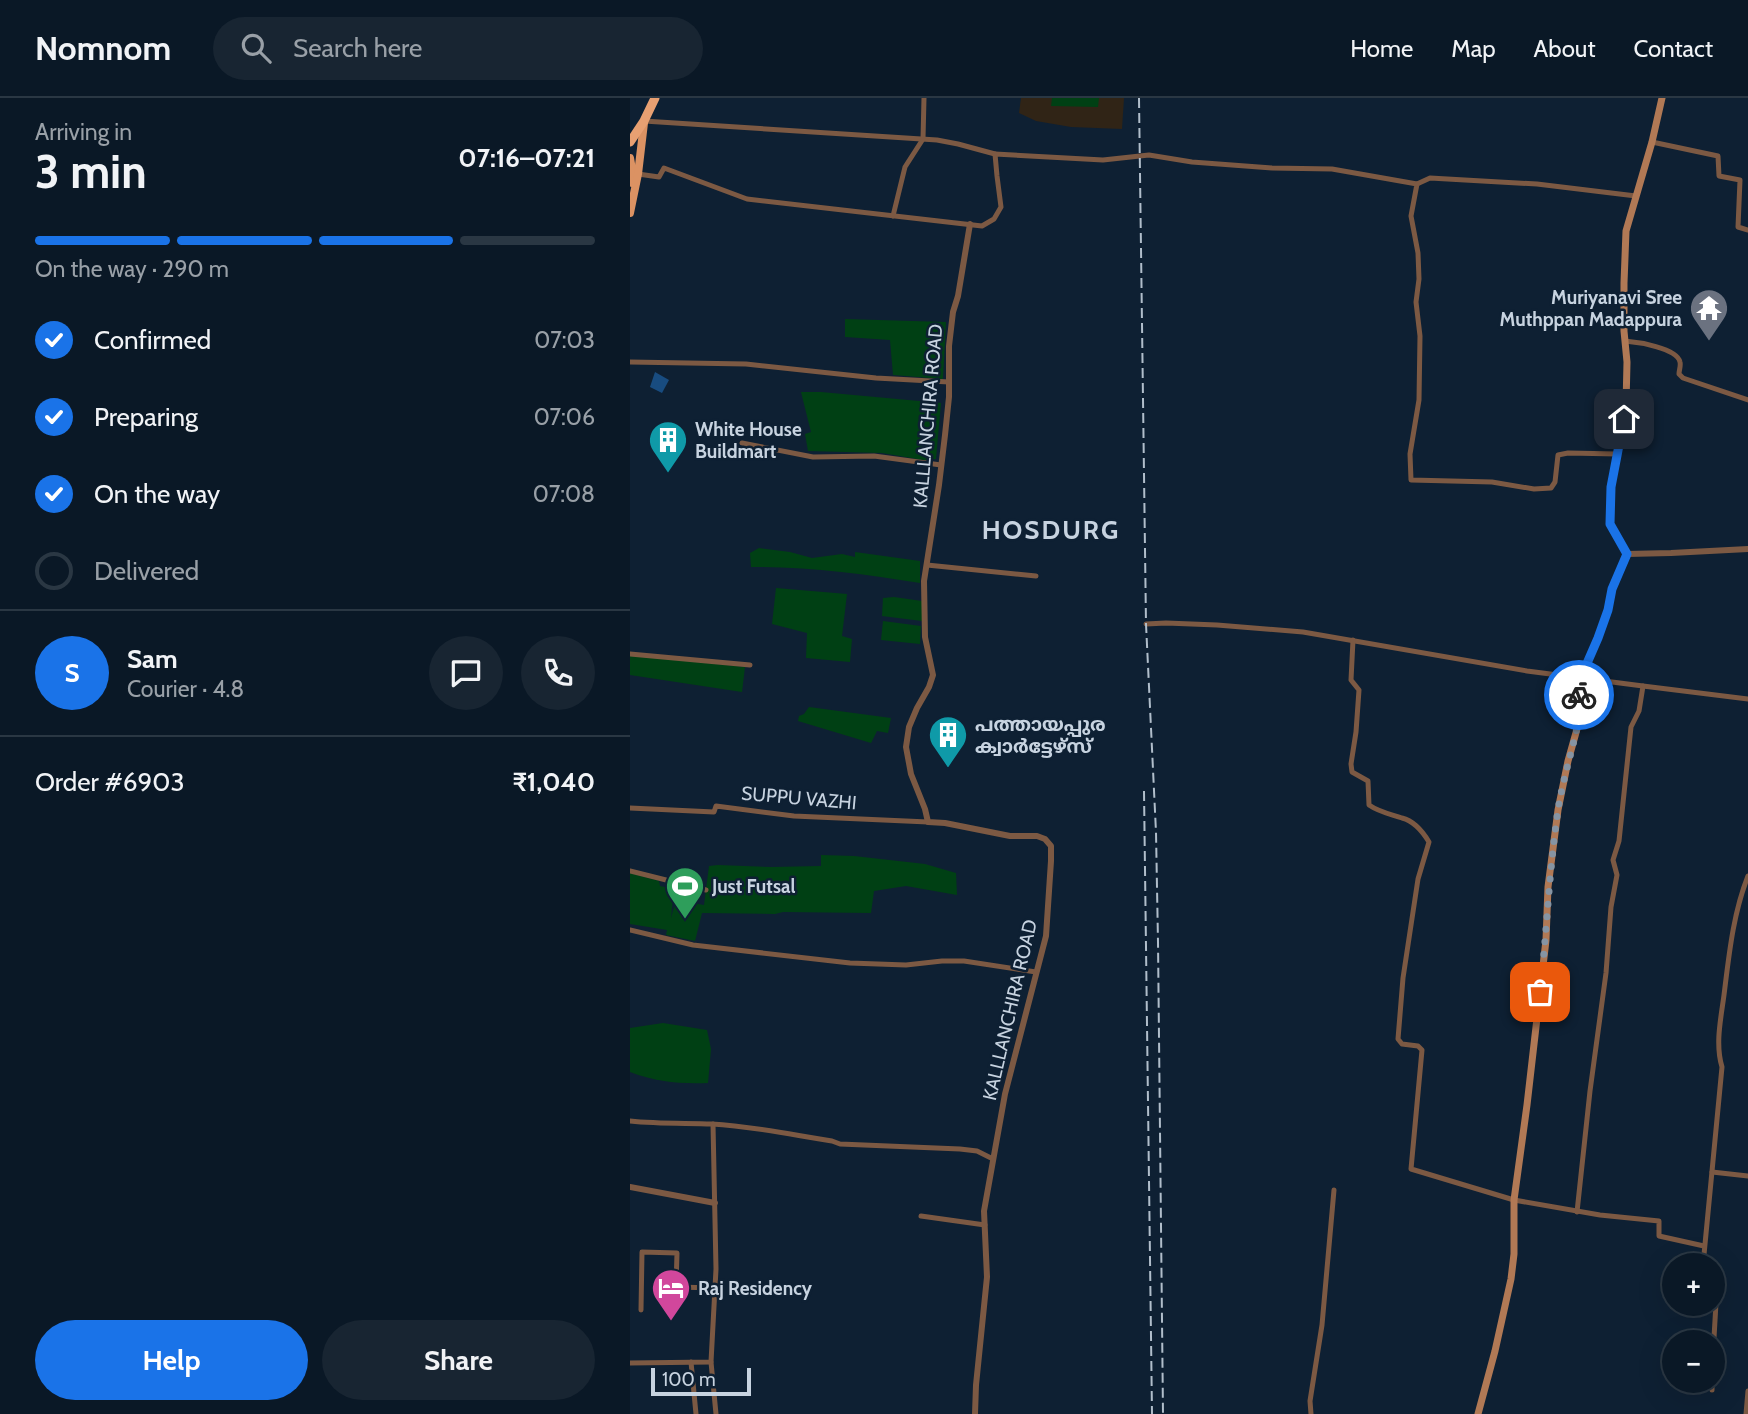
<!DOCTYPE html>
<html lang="en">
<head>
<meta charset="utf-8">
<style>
	:root { --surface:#0a1826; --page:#182532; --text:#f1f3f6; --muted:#99a0a7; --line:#2a3743; --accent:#1a73e8 }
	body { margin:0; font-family:Cabin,"Noto Sans Malayalam",sans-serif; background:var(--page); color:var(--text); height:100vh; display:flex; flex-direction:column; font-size:26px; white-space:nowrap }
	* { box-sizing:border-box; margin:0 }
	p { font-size:23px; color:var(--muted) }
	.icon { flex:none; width:38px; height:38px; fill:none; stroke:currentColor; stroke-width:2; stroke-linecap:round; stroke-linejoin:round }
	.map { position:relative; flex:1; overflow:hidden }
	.drawer { display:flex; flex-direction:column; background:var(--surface); width:630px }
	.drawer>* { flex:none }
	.buttons { position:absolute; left:1032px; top:1155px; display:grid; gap:14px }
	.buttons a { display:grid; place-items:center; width:63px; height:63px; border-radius:50%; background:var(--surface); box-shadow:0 7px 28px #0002,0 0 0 2px var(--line); font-size:35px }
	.scale { position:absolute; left:21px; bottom:18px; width:100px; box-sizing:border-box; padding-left:7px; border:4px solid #c7d3e0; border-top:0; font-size:19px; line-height:24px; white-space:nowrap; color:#c7d3e0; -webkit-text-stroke:5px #0e2033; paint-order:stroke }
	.pin { position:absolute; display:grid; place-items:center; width:60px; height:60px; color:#fff; margin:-30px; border-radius:14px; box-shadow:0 4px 10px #0006 }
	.courier { position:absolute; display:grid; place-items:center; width:70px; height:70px; margin:-35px; border:5px solid #1a73e8; border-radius:50%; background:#fff; color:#222; box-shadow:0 2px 9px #0007 }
	.headline em { font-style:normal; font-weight:700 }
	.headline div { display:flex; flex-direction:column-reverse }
	.headline { display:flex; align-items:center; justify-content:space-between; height:119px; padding:0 35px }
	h1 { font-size:46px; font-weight:700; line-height:52px }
	.bar { display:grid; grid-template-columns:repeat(4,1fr); gap:10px 7px; align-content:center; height:84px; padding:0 35px }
	.bar i { height:9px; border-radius:5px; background:var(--line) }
	.bar .selected { background:var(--accent) }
	.bar p { grid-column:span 4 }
	.line { display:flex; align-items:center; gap:18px; padding:0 35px; border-top:2px solid var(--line) }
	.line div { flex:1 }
	.round { display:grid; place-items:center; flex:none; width:74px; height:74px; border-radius:37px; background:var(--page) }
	ol { padding:0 35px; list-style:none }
	li { display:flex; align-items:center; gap:21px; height:77px }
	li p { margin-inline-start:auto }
	li .icon { padding:7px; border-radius:50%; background:var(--accent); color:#fff; stroke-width:4 }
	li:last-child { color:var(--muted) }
	li i { width:38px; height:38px; border:4px solid var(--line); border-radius:50% }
	.cta { display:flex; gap:14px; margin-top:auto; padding:14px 35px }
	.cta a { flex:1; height:80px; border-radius:42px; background:var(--accent); color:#fff; font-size:28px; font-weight:700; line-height:80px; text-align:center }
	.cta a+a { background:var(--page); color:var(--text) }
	header { display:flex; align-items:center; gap:42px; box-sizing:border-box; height:98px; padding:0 35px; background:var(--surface); border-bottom:2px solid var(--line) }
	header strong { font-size:33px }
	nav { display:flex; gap:38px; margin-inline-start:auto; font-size:24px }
	.search { width:490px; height:63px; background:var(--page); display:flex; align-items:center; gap:18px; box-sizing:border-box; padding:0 24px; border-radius:38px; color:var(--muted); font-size:26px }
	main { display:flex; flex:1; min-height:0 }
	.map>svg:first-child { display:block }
	.education { fill:#302416 }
	.green { fill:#004014 }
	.water { fill:#184c80 }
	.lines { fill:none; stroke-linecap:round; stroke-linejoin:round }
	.minor { stroke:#7c5943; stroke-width:5 }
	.tertiary { stroke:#7c5943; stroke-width:6 }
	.secondary { stroke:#b17955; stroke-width:7 }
	.primary { stroke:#db9263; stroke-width:8 }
	.trunk { stroke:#e8a072; stroke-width:9 }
	.rail { stroke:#b1becb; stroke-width:2; stroke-dasharray:10 5; stroke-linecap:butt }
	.done { stroke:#8694a3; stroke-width:7; stroke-dasharray:0 12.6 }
	.route { stroke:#1a73e8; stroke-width:9 }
	.labels { text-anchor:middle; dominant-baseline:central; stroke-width:5; stroke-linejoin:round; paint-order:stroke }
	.poi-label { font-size:19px; font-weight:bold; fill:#c7d3e0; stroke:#0e2033; text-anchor:start }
	.street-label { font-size:19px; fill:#c7d3e0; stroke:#0e2033 }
	.district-label { font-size:26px; font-weight:bold; letter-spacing:2px; fill:#c7d3e0; stroke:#0e2033 }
</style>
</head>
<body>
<header>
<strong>Nomnom</strong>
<div class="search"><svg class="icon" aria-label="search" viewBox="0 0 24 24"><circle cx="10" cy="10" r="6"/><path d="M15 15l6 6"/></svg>Search here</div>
<nav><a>Home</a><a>Map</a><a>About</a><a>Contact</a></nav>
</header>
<main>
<section class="drawer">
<div class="headline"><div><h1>3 min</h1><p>Arriving in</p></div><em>07:16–07:21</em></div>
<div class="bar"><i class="selected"></i><i class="selected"></i><i class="selected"></i><i></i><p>On the way · 290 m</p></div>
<ol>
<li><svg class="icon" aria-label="check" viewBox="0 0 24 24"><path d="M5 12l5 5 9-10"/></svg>Confirmed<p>07:03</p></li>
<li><svg class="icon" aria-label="check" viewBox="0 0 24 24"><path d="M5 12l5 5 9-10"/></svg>Preparing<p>07:06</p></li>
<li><svg class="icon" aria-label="check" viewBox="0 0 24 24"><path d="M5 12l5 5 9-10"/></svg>On the way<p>07:08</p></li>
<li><i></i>Delivered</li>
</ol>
<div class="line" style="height:126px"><b class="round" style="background:var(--accent);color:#fff">S</b><div><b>Sam</b><p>Courier · 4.8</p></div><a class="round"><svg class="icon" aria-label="chat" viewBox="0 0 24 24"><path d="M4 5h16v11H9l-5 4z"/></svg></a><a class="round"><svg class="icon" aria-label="phone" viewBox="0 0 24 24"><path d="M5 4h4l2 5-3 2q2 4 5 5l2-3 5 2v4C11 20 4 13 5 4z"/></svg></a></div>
<div class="line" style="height:91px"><div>Order #6903</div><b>₹1,040</b></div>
<div class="cta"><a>Help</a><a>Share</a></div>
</section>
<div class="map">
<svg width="1118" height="1316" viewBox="0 0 1118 1316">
	<rect width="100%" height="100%" fill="#0e2033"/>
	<path class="education" d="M391,0H494L492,31L441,29L406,23L389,15Z"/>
	<g class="green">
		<path d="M422,0H469L468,9L421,8Z"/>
		<path d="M215,221L316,224L313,281L263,277L260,242L215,239Z"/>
		<path d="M171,294H191L311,305L306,361L293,362L252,355L178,353L175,336L181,334Z"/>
		<path d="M129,450L160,454L182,460L212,456L225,459V454L290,463V485C234,476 177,468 121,469L120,455Z"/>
		<path d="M146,490L217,496L212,538L222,541L220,564L176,560L177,535L142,526Z"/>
		<path d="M264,499L292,503V523L252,518L253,500Z"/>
		<path d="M253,523L291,528L290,546L251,542Z"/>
		<path d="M0,557L115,569L112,594L0,577Z"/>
		<path d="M179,609L261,620L258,635L247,633L241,645L168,623L169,618L174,616Z"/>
		<path d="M191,757L224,758L295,766L326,775L327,797L276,788L244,793L241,815L153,814L145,816L72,815L65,843L36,837L37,832L0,826V775L29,783L30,788L44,791L41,820L46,802L74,807L79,768L88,767L142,769L191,768Z"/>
		<path d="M33,925L77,932L81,951L78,985C50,986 26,984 0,974V930Z"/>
	</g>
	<path class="water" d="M25,274L39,282L32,295L20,289Z"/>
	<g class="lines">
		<g class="minor">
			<path d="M14,23L307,42L328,46L365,56"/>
			<path d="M1022,44L1088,58L1089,78L1110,82L1108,129L1118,132"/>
			<path d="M8,76L29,79L34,70L117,101L352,128L364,121L371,109L367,78L365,56L473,62L519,57L562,64L642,70L702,71L787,86L781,118L788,155L789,181L786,204L790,238L789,302L780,356L781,382L862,384L904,391L921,390L925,384L928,357L938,355L988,356"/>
			<path d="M787,86L800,80L907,86L1006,98"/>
			<path d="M263,118L275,69L293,41L294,0"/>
			<path d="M995,243C1007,244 1047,250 1050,264C1051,268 1049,272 1049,276L1053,280L1118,302"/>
			<path d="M0,264L116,266L246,280L319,284"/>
			<path d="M112,345L183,359L244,358L311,367"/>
			<path d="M297,467L406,478"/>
			<path d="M516,526L536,525L587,527L673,534L897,573L1013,588L1009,613L1001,629L989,743L983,762L987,777L981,809L976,875L960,993L947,1114"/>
			<path d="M723,542L721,582L729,592L726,634L721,666L722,674L738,683L739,707C749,714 760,716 772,720C784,723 793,734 799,744L788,781L773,880L768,941L772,946L788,948L792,952L781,1071L884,1102L970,1117L1029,1123V1138L1074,1148"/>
			<path d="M0,556L120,567"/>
			<path d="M1013,588L1118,601"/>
			<path d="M0,710L84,714L86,708L164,718L298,724"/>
			<path d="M0,773L76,792"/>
			<path d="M0,832L63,847L220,865L276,867L312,863H334L406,874"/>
			<path d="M0,1023C28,1026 55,1025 82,1026C122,1028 163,1037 202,1043L210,1046L330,1051L347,1053L363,1061"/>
			<path d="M1082,1074L1118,1078"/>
			<path d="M291,1118L355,1127"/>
			<path d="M1073,1167L1092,969C1085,946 1091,920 1094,897C1099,857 1103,816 1118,778"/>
			<path d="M1083,1199L1086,1205L1083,1257"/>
			<path d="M11,1212L12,1154L47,1155L46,1189L86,1190"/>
			<path d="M61,1264L66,1316"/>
			<path d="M81,1264L86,1316"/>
			<path d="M0,1265L81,1264L86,1171L83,1026"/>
			<path d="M1082,1292V1283"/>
			<path d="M681,1316L680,1303L692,1227L704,1092"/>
			<path d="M1116,1316L1118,1293"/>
		</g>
		<g class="tertiary">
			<path d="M340,126L328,198L323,214L319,248V299L315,337L309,387L294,483L295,539L303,577L299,589L287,610L279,629L276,649L281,676L295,711L298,724L315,725L380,738H407L415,741L421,748V763L416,838L375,996L354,1113L357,1179L346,1287L345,1316"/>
			<path d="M997,456L1041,455L1118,451"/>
			<path d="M0,1089L85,1105"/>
		</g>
		<path class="secondary" d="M848,1316L865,1253L881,1181L884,1156V1102L897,1007L916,842L918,789L928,712L938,663L947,631L951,579L968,540L978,512L982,491L997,456L980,426L981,389L996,307L997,264L994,233V185L996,133L1022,44L1032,0"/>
		<g class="primary">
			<path d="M0,60L3,77L2,85"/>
			<path d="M0,115L8,76L14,25"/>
		</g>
		<path class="trunk" d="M0,44L14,23L25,0"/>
		<g class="rail">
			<path d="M509,0L516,526L526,734L528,844L533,1316"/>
			<path d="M514,693L522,1316"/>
		</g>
	</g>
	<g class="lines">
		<path class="done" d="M910,894C917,833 919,773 928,712C932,686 940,660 946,634C949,622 948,609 949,597"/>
		<path class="route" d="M949,597L951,579L968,540L978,512L982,491L997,456L980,426L981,389L994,321"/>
	</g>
	<defs>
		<g id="temple-pin" transform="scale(2.0125)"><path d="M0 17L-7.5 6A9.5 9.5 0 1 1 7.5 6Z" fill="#6b7280" stroke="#0e2033"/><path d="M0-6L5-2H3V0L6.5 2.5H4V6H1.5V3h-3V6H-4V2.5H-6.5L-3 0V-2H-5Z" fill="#fff"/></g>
		<g id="building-pin" transform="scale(2.0125)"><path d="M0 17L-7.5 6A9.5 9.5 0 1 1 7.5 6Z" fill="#0f9aa8" stroke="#0e2033"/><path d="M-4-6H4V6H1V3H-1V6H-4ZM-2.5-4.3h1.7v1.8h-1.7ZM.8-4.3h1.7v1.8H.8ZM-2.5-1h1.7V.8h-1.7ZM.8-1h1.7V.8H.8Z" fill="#fff"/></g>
		<g id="stadium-pin" transform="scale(2.0125)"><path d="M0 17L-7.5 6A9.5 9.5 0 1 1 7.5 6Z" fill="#2e9e5b" stroke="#0e2033"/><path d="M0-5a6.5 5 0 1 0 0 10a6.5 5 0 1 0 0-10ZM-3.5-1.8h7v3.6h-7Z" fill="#fff"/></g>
		<g id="hotel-pin" transform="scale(2.0125)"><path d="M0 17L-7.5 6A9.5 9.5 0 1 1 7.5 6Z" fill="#d1479c" stroke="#0e2033"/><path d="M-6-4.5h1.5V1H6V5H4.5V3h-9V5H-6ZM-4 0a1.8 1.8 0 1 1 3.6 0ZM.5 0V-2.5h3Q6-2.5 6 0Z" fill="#fff"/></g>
	</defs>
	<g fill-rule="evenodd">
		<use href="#temple-pin" x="1079" y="210"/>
		<use href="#building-pin" x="38" y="342"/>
		<use href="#building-pin" x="318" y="637"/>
		<use href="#stadium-pin" x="55" y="788"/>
		<use href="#hotel-pin" x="41" y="1190"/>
	</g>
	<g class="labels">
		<g class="poi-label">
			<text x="1052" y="199" text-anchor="end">Muriyanavi Sree<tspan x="1052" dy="22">Muthppan Madappura</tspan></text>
			<text x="65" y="331">White House<tspan x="65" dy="22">Buildmart</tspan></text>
			<text x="345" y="626">പത്തായപ്പുര<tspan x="345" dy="22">ക്വാർട്ടേഴ്സ്</tspan></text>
			<text x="82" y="788">Just Futsal</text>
			<text x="68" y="1190">Raj Residency</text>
		</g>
		<g class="street-label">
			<text transform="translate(298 318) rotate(-85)">KALLLANCHIRA ROAD</text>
			<text transform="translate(169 700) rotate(5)">SUPPU VAZHI</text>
			<text transform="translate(380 912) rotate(-77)">KALLLANCHIRA ROAD</text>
		</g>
		<g class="district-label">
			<text x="421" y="432">HOSDURG</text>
		</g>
	</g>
</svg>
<div class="buttons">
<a>+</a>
<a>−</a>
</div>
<div class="scale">100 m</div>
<div class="pin" style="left:910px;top:894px;background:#ea580c"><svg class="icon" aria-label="bag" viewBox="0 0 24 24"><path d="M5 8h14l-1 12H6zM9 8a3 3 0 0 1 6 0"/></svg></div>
<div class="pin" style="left:994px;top:321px;background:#1f2937"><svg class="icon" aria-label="home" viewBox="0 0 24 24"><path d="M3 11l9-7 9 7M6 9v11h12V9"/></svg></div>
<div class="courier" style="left:949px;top:597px"><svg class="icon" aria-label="bike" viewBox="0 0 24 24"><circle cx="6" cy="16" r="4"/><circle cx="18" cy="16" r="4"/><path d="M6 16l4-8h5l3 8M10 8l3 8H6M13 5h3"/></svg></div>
</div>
</main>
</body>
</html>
